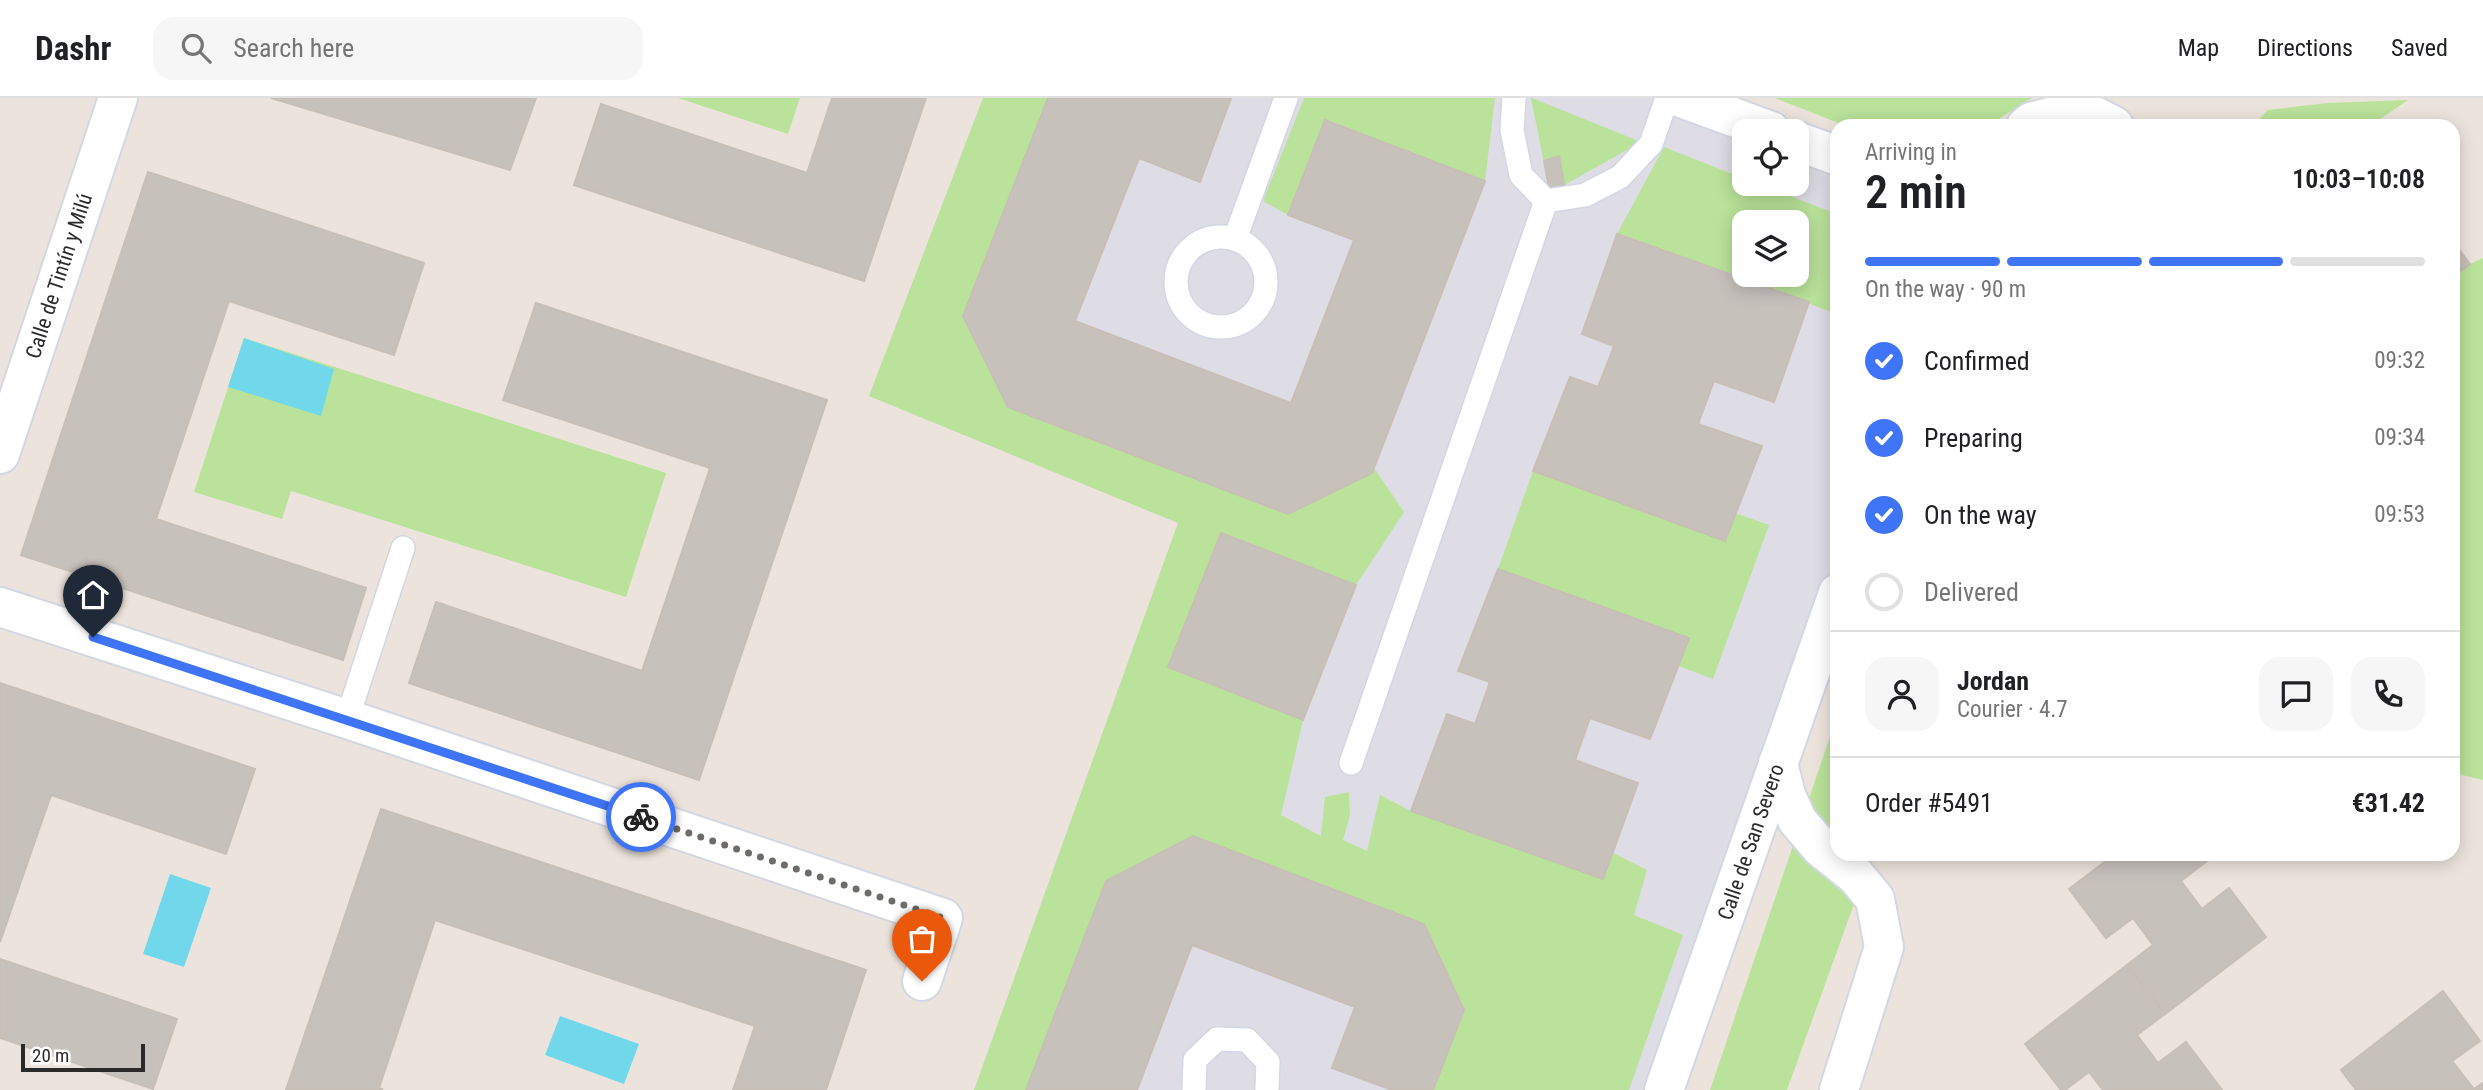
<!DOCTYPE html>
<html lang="en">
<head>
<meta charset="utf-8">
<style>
	:root { --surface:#fff; --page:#f6f6f6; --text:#202124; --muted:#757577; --line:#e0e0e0; --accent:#3f74f6 }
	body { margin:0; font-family:"Roboto Condensed",sans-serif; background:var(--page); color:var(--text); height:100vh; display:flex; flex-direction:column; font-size:26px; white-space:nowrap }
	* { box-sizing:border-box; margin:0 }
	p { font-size:23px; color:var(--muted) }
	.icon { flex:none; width:38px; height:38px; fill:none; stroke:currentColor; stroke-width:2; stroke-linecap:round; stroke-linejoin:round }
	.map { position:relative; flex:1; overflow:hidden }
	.drawer { position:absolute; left:1830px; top:21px; width:630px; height:742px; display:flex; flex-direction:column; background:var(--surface); border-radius:21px; box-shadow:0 4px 18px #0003 }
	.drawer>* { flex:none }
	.fabs { position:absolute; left:1732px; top:21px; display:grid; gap:14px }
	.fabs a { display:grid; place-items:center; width:77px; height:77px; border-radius:14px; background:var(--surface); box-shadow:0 4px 18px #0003; font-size:35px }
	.scale { position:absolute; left:21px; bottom:18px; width:124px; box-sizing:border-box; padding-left:7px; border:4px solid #2a2a2a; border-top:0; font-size:19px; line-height:24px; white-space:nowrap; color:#2a2a2a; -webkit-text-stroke:5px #fff; paint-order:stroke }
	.pin { position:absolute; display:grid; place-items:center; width:60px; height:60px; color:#fff; margin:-72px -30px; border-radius:50% 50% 50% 0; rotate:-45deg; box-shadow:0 0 7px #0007 }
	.pin .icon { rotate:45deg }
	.courier { position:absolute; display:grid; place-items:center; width:70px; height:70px; margin:-35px; border:5px solid #3f74f6; border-radius:50%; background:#fff; color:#222; box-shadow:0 2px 9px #0007 }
	.headline em { font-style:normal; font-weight:600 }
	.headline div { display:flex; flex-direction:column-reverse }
	.headline { display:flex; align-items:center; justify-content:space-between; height:119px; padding:0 35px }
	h1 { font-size:46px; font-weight:600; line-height:52px }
	.bar { display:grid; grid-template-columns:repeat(4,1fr); gap:10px 7px; align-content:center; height:84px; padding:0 35px }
	.bar i { height:9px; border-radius:5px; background:var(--line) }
	.bar .selected { background:var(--accent) }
	.bar p { grid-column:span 4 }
	.line { display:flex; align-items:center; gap:18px; padding:0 35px; border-top:2px solid var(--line) }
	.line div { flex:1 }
	.round { display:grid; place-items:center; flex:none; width:74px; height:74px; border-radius:21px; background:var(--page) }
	ol { padding:0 35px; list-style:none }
	li { display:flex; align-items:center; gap:21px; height:77px }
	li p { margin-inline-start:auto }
	li .icon { padding:7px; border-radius:50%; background:var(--accent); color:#fff; stroke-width:4 }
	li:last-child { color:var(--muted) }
	li i { width:38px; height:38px; border:4px solid var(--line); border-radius:50% }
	header { display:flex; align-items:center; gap:42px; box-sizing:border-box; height:98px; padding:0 35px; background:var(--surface); border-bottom:2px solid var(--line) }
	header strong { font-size:33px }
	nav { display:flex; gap:38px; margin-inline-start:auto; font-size:24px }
	.search { width:490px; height:63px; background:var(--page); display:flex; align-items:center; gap:18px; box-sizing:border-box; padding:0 24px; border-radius:21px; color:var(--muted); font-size:26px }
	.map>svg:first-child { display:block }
	.industrial { fill:#dedde5; fill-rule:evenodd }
	.green { fill:#bae29a; fill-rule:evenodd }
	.water { fill:#71d8ec }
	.building { fill:#c7c1bc; stroke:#c7bfb6; stroke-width:2 }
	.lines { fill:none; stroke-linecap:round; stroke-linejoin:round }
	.lane-casing { stroke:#d2d7e3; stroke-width:26 }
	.street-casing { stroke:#d2d7e3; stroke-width:42 }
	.lane { stroke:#fff; stroke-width:23 }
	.street { stroke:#fff; stroke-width:38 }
	.done { stroke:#6e6b68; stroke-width:7; stroke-dasharray:0 12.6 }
	.route { stroke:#3f74f6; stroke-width:9 }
	.labels { text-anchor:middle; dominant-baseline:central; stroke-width:7; stroke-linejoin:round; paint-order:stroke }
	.street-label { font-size:21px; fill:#2a2a2a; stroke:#fff }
</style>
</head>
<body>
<header>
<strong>Dashr</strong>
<div class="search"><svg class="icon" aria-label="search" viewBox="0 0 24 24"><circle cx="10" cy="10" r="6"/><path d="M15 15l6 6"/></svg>Search here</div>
<nav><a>Map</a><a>Directions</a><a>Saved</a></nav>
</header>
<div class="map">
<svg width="2483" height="992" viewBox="0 0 2483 992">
	<rect width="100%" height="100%" fill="#ece4dc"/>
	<path class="industrial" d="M983,0H1681L1745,33V86H1797V43L1837,58V495L1664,992H974L1178,425L869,298ZM1745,124H1797V177H1745Z"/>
	<g class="green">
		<path d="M678,0H800L788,36Z"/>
		<path d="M983,0H1048L963,218L1008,308L1288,416L1374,370L1404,414L1356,487L1221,435L1168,569L1303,622L1281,717L1321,738L1325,699L1349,694L1350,717L1343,742L1367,753L1380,697L1411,713L1603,781L1613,755L1647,772L1634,817L1683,837L1629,992H1433L1464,912L1424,826L1193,738L1106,783L1026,992H974L1178,425L869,298Z"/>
		<path d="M1304,0H1495L1485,83L1326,22L1288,117L1263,103Z"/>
		<path d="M1531,0H1532L1641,44L1550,95Z"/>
		<path d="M1775,0H2032L1987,28H1846Z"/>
		<path d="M2408,2L2370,28H2253L2268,12L2327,5Z"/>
		<path d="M1664,49L1745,81V86H1758L1837,116V216L1617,136ZM1745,124H1797V177H1745Z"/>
		<path d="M2454,145L2470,166L2483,160V682L2454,675Z"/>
		<path d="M244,240L666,375L626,499L291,393L282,421L194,394Z"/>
		<path d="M1533,373L1725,443L1735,415L1769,427L1713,581L1679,568L1689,540L1498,471Z"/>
		<path d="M1837,618L1838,756H1872L1787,992H1710Z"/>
	</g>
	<g class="water">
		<path d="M244,240L334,271L321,318L228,289Z"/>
		<path d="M170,776L211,790L184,869L143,856Z"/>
		<path d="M560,918L639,946L624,986L545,957Z"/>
	</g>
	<g class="building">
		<path d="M271,0H536L510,72Z"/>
		<path d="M832,0H926L864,183L574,87L601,6L807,75Z"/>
		<path d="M1048,0H1231L1200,84L1139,60L1075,223L1291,305L1354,142L1288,117L1325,22L1485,83L1372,375L1288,416L1008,309L963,218Z"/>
		<path d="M1559,58L1564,87L1550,95L1544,63Z"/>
		<path d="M148,74L424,165L394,257L229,203L156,421L366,490L343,562L21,457Z"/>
		<path d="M1617,136L1809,204L1774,304L1714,283L1698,326L1762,348L1725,443L1533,373L1570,279L1598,289L1614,248L1582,236Z"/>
		<path d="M2454,145L2470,166L2454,179Z"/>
		<path d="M536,205L827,302L699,682L409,585L436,504L642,573L710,370L503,302Z"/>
		<path d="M1221,435L1356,487L1303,622L1168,569Z"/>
		<path d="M1498,471L1689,540L1650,641L1590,620L1575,662L1638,685L1603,781L1411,713L1447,616L1475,626L1490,584L1458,573Z"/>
		<path d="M0,585L255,671L226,756L51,697L0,844Z"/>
		<path d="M381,711L866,872L826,992H733L755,928L435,822L379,990L383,992H286Z"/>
		<path d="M1193,738L1424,826L1464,912L1433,992H1392L1332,970L1355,909L1192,847L1137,992H1026L1106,783Z"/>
		<path d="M2115,756H2203L2208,762L2181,783L2202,811L2229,790L2266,839L2165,916L2127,867L2153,847L2133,820L2106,840L2069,791Z"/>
		<path d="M0,861L177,921L153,991L0,940Z"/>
		<path d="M2127,867L2165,916L2137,937L2158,965L2186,944L2222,992H2103L2089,974L2065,992H2061L2025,946Z"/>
		<path d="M2443,893L2480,943L2452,963L2474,991L2483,985V992H2356L2341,972Z"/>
	</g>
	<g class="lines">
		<g class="lane-casing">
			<g id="lane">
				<path d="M1514,0L1512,32L1521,77L1546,103L1585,97L1620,79L1651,46L1667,0"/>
				<circle cx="1221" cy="184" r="45"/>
				<path d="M1235,141L1286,0"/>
				<path d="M347,621L403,450"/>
				<path d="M1351,665L1546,103"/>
				<path d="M1194,992L1195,962L1217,941L1247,942L1268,964L1267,992"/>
			</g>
		</g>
		<g class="street-casing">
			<g id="street">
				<path d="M1681,0L1771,33"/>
				<path d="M2026,28L2031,24L2081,11L2114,28"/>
				<path d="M1797,43L1838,58"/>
				<path d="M0,356L118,0"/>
				<path d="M0,509L347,621L943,820L922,883"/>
				<path d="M1778,665L1786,697L1797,722L1821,750L1856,778L1875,801L1884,849L1839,992"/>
				<path d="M1664,992L1838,495"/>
			</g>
		</g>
		<use href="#lane" class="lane"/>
		<use href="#street" class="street"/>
	</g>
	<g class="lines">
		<path class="done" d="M641,719L943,820L922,883"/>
		<path class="route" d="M93,539L641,719"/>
	</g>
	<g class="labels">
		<g class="street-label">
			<text transform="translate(59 178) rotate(-72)">Calle de Tintín y Milú</text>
			<text transform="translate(1751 744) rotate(-71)">Calle de San Severo</text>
		</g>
	</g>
</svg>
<div class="fabs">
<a><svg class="icon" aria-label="locate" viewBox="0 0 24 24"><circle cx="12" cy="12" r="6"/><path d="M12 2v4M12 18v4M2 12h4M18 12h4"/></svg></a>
<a><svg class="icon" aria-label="layers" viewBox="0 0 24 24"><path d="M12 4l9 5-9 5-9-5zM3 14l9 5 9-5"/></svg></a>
</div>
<div class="scale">20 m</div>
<div class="pin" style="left:922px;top:883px;background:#ea580c"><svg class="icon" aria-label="bag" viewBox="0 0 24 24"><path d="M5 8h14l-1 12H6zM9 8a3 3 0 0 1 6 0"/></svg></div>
<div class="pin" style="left:93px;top:539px;background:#1f2937"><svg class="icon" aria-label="home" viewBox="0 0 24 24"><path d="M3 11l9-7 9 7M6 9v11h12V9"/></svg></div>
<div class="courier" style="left:641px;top:719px"><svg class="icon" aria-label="bike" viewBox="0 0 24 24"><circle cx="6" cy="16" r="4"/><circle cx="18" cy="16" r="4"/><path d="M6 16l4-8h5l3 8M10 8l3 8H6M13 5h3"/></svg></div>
<section class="drawer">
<div class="headline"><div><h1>2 min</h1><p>Arriving in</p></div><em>10:03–10:08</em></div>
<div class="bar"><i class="selected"></i><i class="selected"></i><i class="selected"></i><i></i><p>On the way · 90 m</p></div>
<ol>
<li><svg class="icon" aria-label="check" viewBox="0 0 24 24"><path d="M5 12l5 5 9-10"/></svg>Confirmed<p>09:32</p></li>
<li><svg class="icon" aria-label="check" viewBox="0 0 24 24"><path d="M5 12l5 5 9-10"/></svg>Preparing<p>09:34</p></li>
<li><svg class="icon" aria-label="check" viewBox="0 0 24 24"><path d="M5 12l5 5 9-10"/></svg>On the way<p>09:53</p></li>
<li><i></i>Delivered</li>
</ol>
<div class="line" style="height:126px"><a class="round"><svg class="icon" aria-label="person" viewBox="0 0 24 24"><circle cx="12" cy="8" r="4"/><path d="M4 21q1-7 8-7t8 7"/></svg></a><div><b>Jordan</b><p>Courier · 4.7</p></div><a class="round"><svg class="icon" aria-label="chat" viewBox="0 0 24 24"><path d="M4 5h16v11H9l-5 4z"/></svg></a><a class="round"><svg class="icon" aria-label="phone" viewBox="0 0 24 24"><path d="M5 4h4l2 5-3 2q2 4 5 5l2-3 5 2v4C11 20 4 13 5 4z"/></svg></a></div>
<div class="line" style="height:91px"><div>Order #5491</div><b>€31.42</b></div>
</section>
</div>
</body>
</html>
